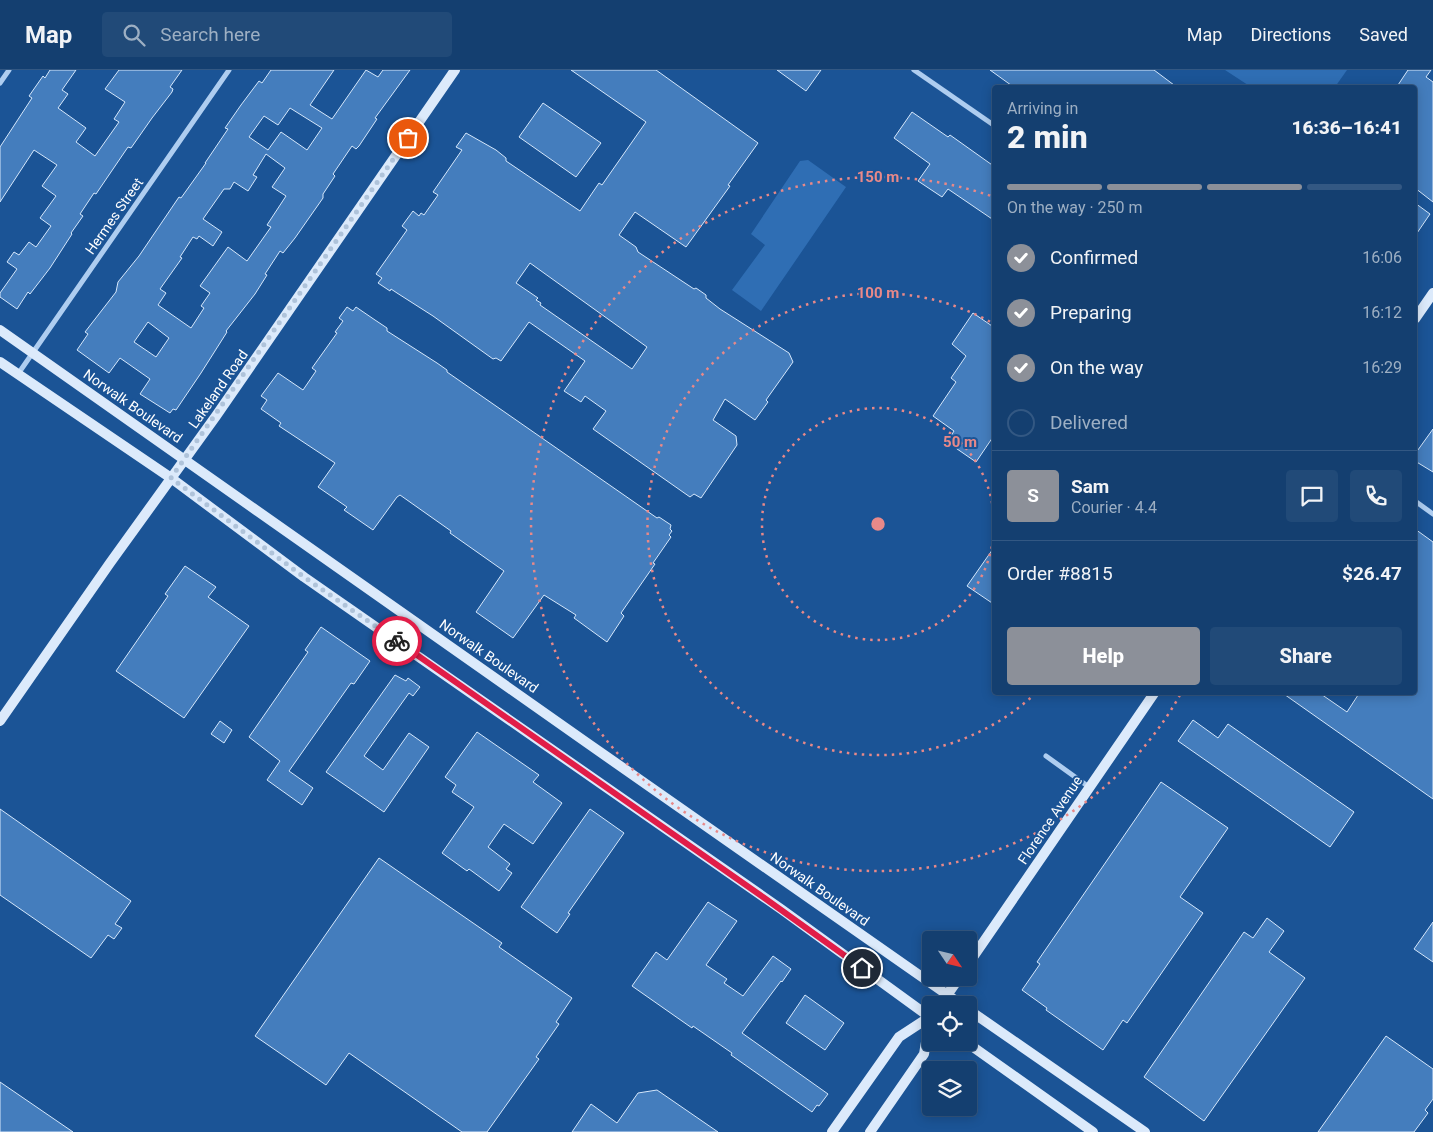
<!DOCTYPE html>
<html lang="en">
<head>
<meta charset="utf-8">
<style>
	:root { --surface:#143f70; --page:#214a78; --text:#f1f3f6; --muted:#9dafc3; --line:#335883; --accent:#8c9099 }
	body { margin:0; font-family:Roboto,sans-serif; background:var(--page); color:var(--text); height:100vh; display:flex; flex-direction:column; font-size:19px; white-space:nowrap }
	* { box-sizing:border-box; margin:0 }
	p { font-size:16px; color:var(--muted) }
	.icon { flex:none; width:28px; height:28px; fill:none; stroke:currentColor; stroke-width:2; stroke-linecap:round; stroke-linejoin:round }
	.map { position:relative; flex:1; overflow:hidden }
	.panel { position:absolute; left:992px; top:15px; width:425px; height:610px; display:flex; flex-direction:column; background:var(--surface); border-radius:5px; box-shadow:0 2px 12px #0003,0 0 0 1px var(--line) }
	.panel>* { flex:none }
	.needle { width:32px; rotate:125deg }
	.tools { position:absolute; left:922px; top:861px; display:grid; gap:10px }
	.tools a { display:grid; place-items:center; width:55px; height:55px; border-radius:5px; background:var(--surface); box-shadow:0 2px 12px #0003,0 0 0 1px var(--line); font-size:25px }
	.pin { position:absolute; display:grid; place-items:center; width:42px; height:42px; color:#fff; margin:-21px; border:2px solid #fff; border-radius:50%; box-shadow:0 1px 5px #0007 }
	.courier { position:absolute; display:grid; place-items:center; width:50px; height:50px; margin:-25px; border:4px solid #e11d48; border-radius:50%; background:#fff; color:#222; box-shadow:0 1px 6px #0007 }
	.head em { font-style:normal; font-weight:800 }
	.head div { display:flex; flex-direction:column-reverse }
	.head { display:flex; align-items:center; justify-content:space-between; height:85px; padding:0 15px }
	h1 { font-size:32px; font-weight:800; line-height:38px }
	.bar { display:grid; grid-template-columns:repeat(4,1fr); gap:8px 5px; align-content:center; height:60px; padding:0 15px }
	.bar i { height:6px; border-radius:4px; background:var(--line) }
	.bar .selected { background:var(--accent) }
	.bar p { grid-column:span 4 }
	.line { display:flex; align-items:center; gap:12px; padding:0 15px; border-top:1px solid var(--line) }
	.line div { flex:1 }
	.round { display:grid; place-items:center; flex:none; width:52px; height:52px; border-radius:5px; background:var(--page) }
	ol { padding:0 15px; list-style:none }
	li { display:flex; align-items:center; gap:15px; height:55px }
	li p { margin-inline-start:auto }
	li .icon { padding:5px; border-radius:50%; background:var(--accent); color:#fff; stroke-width:4 }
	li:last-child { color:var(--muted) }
	li i { width:28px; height:28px; border:2px solid var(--line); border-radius:50% }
	.action { display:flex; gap:10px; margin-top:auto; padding:10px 15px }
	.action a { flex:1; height:58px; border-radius:5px; background:var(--accent); color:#fff; font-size:20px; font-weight:800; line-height:58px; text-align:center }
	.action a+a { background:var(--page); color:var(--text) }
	header { display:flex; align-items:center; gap:30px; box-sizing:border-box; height:70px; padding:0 25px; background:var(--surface); border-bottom:1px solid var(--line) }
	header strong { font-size:24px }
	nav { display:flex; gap:28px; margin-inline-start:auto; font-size:18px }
	.search { width:350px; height:45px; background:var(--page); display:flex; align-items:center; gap:12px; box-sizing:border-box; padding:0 18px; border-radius:5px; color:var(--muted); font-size:19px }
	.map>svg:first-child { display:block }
	.green { fill:#2f6eb4 }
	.building { fill:#447dbd; stroke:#d5e7fb; fill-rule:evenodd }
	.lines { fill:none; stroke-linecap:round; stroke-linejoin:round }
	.street { stroke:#aecdf0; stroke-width:5 }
	.secondary { stroke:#dceafb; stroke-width:10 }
	.done { stroke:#afc3da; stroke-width:5; stroke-dasharray:0 9 }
	.route { stroke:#e11d48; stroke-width:6 }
	.ring { fill:none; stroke:#e88989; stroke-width:2.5; stroke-dasharray:2.5 5 }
	.labels { text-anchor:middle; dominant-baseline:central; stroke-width:4; stroke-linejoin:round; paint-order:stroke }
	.street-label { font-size:14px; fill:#fff; stroke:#1b5496 }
	.centre { fill:#e88989; stroke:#1b5496; stroke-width:2.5 }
	.ring-label { font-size:15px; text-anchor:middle; font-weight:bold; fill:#e88989; stroke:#1b5496; stroke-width:4; stroke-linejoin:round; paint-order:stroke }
</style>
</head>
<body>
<header>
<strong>Map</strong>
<div class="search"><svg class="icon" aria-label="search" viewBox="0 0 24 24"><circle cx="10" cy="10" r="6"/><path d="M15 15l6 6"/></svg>Search here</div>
<nav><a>Map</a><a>Directions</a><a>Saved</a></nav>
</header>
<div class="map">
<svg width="1433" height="1062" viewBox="0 0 1433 1062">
	<rect width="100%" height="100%" fill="#1b5496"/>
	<g class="green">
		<path d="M1225,0H1347L1335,17H1251Z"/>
		<path d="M808,90L846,117L761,241L732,220L765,175L751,164L800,91Z"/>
	</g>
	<g class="building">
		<path d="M50,0H76L62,20L68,24L58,38L86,58L76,72L95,86L119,52L114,49L125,32L105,19L119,0H182L170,17L173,19L172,22L152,48L131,78L128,77L96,124L94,123L80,144L83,146L71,163L72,164L50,198L30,224L28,222L17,239L0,227V223L17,199L7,192L14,182L19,185L29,172L36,177L51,156L40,148L56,126L42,116L57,95L34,80L0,132V77L32,28L29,26L43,6L45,8Z"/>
		<path d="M271,0H334L310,35L332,49L366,0L378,7L383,0H410L375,48L377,49L359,76L356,79L352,76L333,104L335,106L323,124V128L295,168L283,183L280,181L265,204L267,205L255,224L226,261L227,262L201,303L176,340L173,339L170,343L140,324L150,309L120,288L109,303L77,280L88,264L85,262L116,222L118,212L139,186L179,127L181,128L206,93H205L228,59L225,58L241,35L259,11L262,13ZM290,38L322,58L307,80L281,62L268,80L249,67L264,46L278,55ZM266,84L285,98L272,117L286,126L267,155L271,157L247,191L228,177L200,216L210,223L201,236L204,238L191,258L158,235L166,223L160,219L182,188L180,187L193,167L197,169L199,166L213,176L222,162L203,149L224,119H230L234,112L248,121L257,107L253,105ZM148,252L169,268L156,287L134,272Z"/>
		<path d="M571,0H656L758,73L728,115L730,116L686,177L635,142L619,165L636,177L638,182L694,219L696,218L706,225V228L720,239L789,283L793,292L766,330L768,332L755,350L725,329L713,350L736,366L737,375L701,428L694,424L690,427L593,359L606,341L585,326L581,332L564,321L585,291L529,252L501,291L496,288L493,289L433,246L397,223L391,219L390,221L378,213L382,208L376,204L407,160L402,156L413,141L419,146L421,143L424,145L438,125L433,122L462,80L456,77L466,63L496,80L506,88V91L580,141L599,113L602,115L646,52ZM530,193L647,277L632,299L540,235L541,233L536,230L538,228L516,213Z"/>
		<path d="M777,0H821L806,21Z"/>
		<path d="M990,0H1154L1178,18H1015Z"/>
		<path d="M1408,0H1431L1426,7L1433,12V132L1415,118V18H1396Z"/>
		<path d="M543,33L601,73L576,107L519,67Z"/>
		<path d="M912,42L948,67L950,65L995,97V151L948,119L942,127L918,111L930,94L894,68Z"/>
		<path d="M1415,133L1430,144L1415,166Z"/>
		<path d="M347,237L353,241L356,237L375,250L387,258V261L437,293L447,300V302L657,448L659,447L671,455L670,459L672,461L669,465L671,467L653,493L655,494L621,543L624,546L607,572L574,548L576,545L544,525L513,568L476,542L504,501L450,463L451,461L400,425L397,427L373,460L344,440L347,437L318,417L335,393L279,356L281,353L261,339L267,330L261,326L278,303L303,320L316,301L312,298L337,263L335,262L343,251L339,248Z"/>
		<path d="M973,243L995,258V364L976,392L947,372L954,361L933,346L956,312L951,308L966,286L952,274Z"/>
		<path d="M1433,359V402L1415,391V384Z"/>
		<path d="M1415,459L1433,472V729L1281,622H1318L1347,642L1360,622H1415Z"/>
		<path d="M995,476V535L967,516Z"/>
		<path d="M185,496L216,517L208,527L249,556L184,648L116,601L168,526L165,524Z"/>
		<path d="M321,557L370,591L354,614L351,613L289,701L313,718L302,735L267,710L280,691L249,667L308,582L305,580Z"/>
		<path d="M395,605L406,611L408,608L420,617L413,626L409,623L364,686L383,700L409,663L429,677L384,742L326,702Z"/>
		<path d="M1193,650L1218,668L1228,654L1354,742L1330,777L1178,671Z"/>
		<path d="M220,651L232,660L224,673L211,664Z"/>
		<path d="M477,662L539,705L533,712L562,733L533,774L504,754L488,777L510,794L506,799L512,803L499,821L469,799L467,801L442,783L474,737L452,722L456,715L445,707Z"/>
		<path d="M1161,712L1228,758L1180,827L1203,843L1127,953L1123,950L1103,980L1046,940L1047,938L1022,920L1040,894L1037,892Z"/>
		<path d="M0,739L131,831L115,854L122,858L114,869L108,865L91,888L0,825Z"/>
		<path d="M590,739L624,763L568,843L570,844L557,863L521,837Z"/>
		<path d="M379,788L502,873L499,877L572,928L556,952L559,954L536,987L539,989L487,1062H462L349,983L326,1015L255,966Z"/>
		<path d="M708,832L737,851L706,895L727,909L724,913L743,926L773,886L791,899L782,912L781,911L742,963L828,1024L819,1036L817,1035L812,1042L731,985L732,983L693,956L692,958L632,916L656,882L667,890Z"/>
		<path d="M1267,848L1284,861L1269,882L1305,908L1204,1051L1144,1007L1244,862L1253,868Z"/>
		<path d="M1433,852V892L1414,879Z"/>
		<path d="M805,925L844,953L825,980L786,953Z"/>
		<path d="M1386,966L1433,999V1029L1425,1040L1428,1043L1414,1062H1318Z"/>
		<path d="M0,1012L73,1062H0Z"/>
		<path d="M657,1020L718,1062H572L591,1034L617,1053L638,1023Z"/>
	</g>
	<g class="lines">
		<g class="street">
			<path d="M914,0L995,56"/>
			<path d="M0,13L9,0"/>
			<path d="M18,304L229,0"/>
			<path d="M1415,431L1433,444"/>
			<path d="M1046,686L1089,717"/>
		</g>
		<g class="secondary">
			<path d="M1415,249L1433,223"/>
			<path d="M0,260C321,484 640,712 962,935"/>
			<path d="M0,292L171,408L304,507L781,839L931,948"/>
			<path d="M0,651L110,493L216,346L455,0"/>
			<path d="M969,893L1155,622"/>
			<path d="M940,935L959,908"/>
			<path d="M969,940L1145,1062"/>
			<path d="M966,972L1093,1062"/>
			<path d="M832,1062L899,967L931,946"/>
			<path d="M870,1062L924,984L930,948"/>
		</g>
	</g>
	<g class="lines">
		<path class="done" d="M397,571L304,507L171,408L408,68"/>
		<path class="route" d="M397,571L763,827L862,898"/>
	</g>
	<g class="ring">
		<circle cx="878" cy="454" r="116"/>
		<path d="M1036 623A231 231 0 1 1 994 254"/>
		<path d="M1180 625A347 347 0 1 1 994 127"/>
	</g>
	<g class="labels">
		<g class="street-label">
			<text transform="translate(114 146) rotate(-55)">Hermes Street</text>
			<text transform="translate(218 319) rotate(-55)">Lakeland Road</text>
			<text transform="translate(133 336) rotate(35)">Norwalk Boulevard</text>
			<text transform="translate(489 586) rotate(35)">Norwalk Boulevard</text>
			<text transform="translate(1050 750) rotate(-56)">Florence Avenue</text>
			<text transform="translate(820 819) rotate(35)">Norwalk Boulevard</text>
		</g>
	</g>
	<circle cx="878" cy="454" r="8" class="centre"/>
	<g class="ring-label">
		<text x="878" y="112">150 m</text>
		<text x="878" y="228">100 m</text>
		<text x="960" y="377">50 m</text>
	</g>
</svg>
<div class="tools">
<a><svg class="needle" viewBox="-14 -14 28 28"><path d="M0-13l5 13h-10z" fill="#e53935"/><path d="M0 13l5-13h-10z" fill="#9dafc3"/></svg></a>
<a><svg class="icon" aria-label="locate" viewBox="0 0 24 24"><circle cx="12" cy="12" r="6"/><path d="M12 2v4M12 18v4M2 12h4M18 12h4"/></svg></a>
<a><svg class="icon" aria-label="layers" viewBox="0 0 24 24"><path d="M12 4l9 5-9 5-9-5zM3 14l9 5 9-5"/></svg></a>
</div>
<div class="pin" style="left:408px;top:68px;background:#ea580c"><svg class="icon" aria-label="bag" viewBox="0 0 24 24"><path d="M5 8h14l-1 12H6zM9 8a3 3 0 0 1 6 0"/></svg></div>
<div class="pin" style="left:862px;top:898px;background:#1f2937"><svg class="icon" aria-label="home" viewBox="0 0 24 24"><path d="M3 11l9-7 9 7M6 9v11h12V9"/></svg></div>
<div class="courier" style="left:397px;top:571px"><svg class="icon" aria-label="bike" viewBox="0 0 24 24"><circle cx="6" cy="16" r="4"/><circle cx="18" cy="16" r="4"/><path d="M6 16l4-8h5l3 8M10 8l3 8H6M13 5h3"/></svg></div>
<section class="panel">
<div class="head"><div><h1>2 min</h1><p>Arriving in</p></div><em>16:36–16:41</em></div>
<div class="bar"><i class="selected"></i><i class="selected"></i><i class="selected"></i><i></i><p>On the way · 250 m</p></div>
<ol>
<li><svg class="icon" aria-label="check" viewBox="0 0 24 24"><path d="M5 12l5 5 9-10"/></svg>Confirmed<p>16:06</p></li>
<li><svg class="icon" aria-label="check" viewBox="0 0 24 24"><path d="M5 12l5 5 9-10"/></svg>Preparing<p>16:12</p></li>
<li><svg class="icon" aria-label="check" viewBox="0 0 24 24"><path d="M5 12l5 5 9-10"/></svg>On the way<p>16:29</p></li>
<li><i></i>Delivered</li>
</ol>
<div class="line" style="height:90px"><b class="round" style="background:var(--accent);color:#fff">S</b><div><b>Sam</b><p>Courier · 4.4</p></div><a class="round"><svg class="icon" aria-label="chat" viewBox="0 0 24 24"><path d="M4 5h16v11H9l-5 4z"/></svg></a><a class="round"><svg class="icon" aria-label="phone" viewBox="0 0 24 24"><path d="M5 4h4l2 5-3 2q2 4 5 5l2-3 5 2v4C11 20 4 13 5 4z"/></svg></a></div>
<div class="line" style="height:65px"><div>Order #8815</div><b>$26.47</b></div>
<div class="action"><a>Help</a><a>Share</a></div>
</section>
</div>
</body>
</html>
